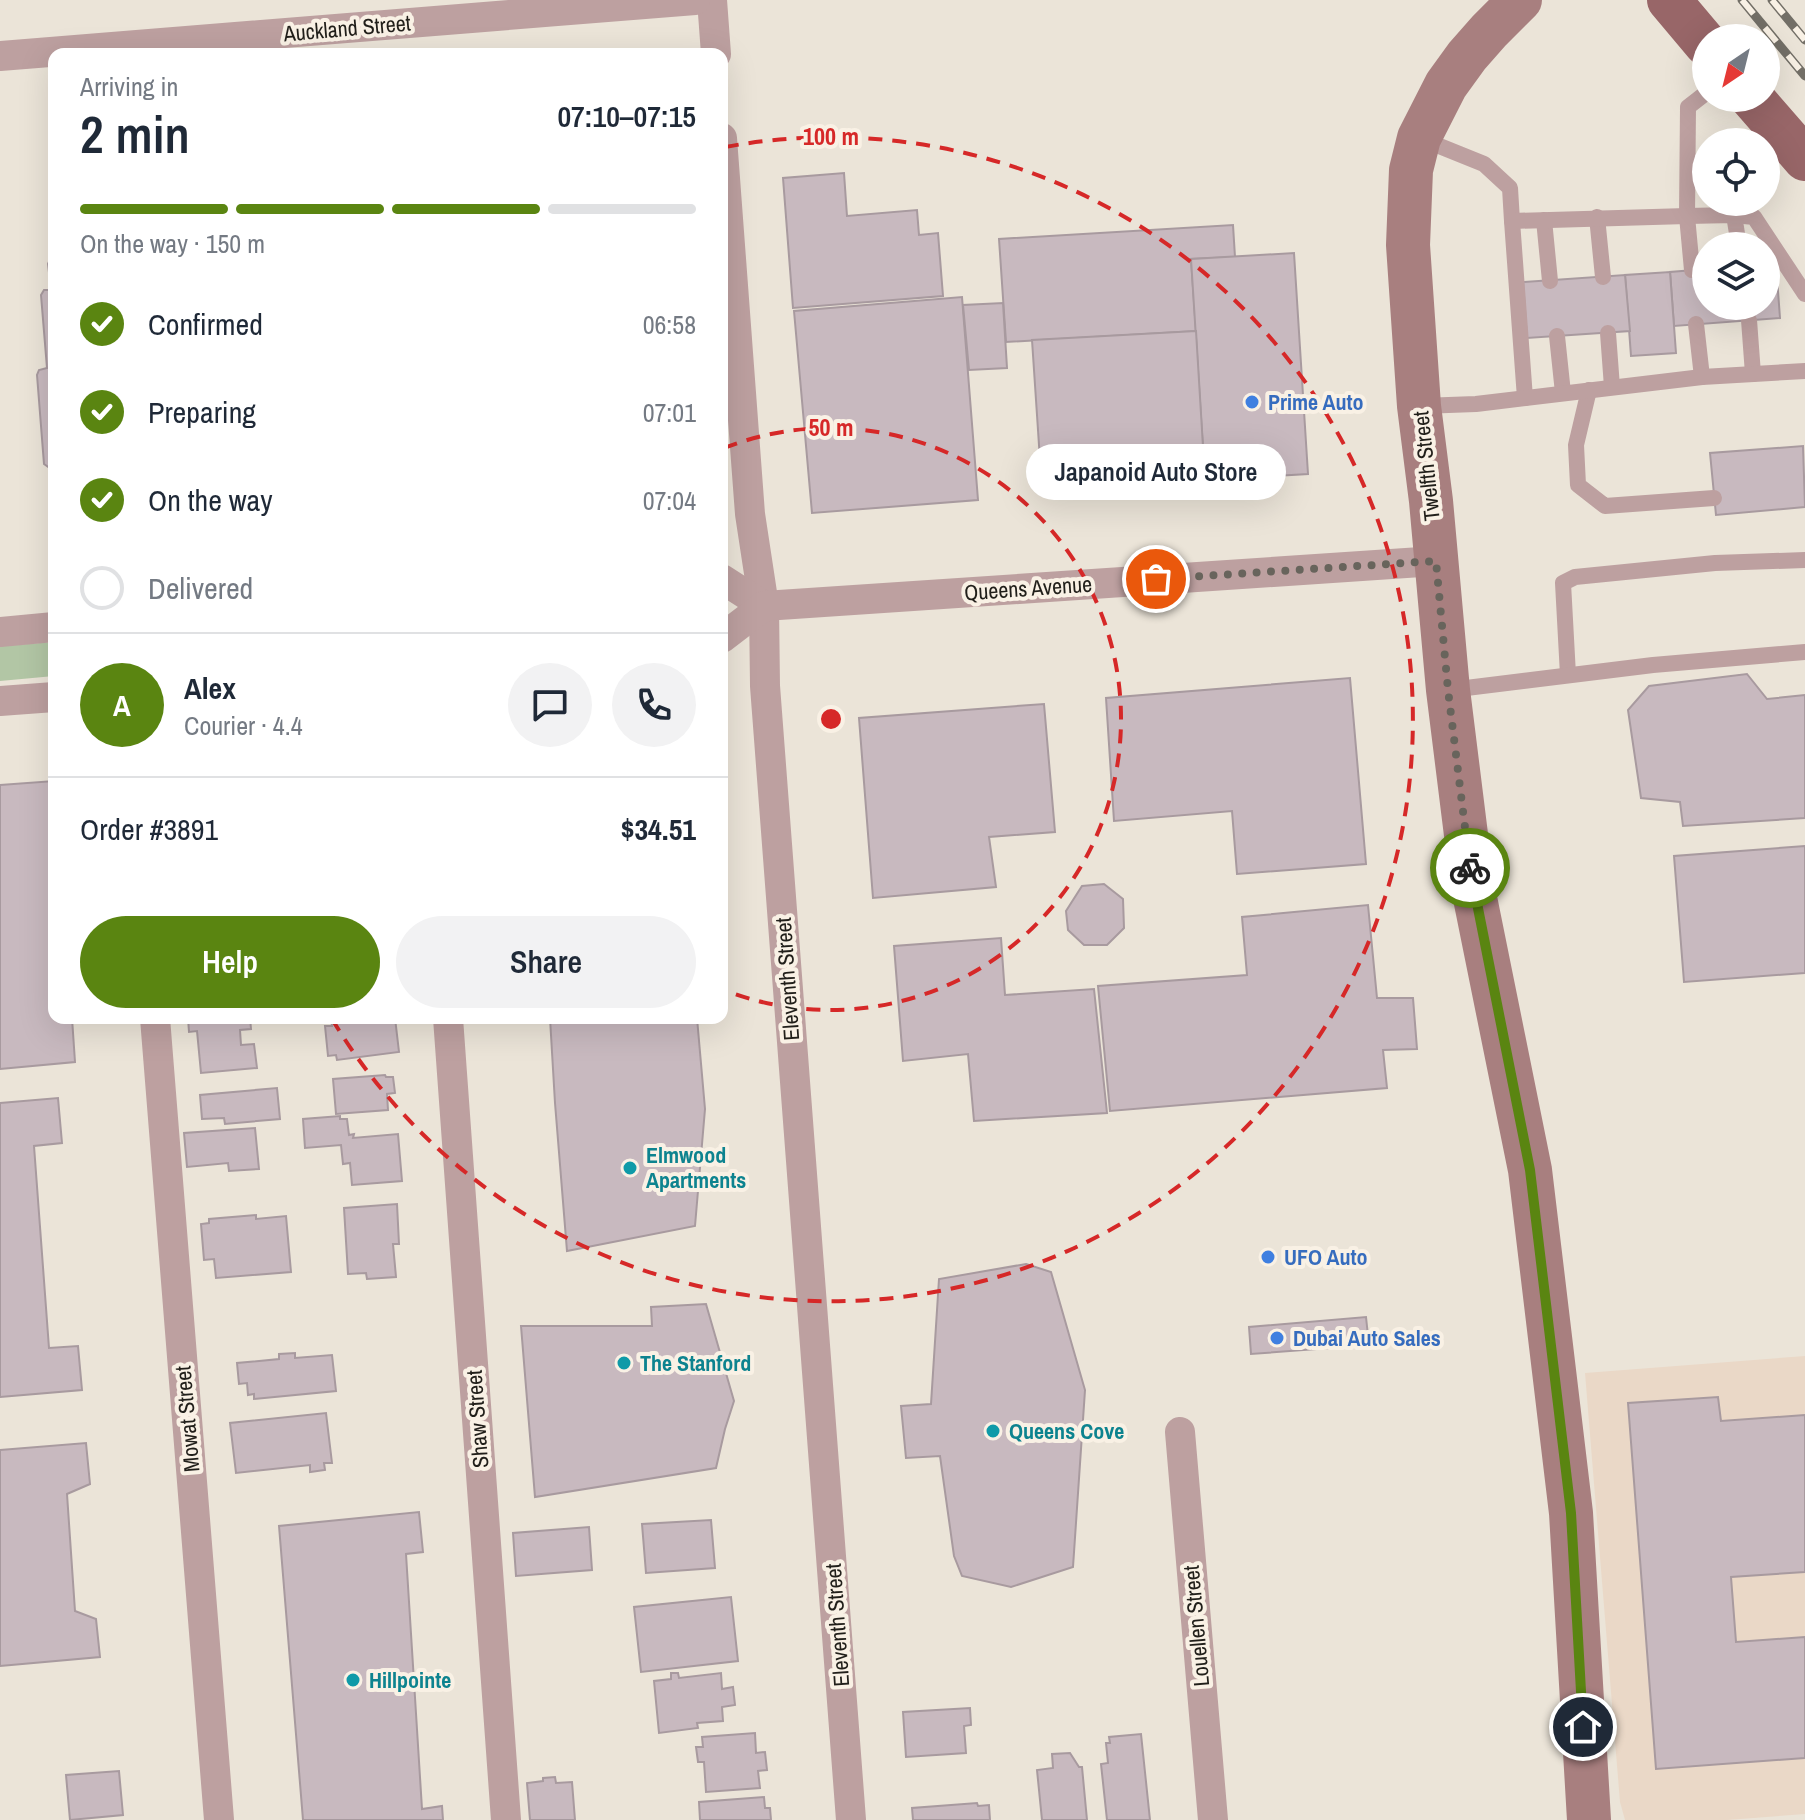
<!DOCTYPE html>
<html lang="en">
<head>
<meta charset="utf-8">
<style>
	:root { --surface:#fff; --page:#f2f2f3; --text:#1f2937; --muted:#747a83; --line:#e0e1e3; --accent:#5a8511 }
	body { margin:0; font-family:"Archivo Narrow",sans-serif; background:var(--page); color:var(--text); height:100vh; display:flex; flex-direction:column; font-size:30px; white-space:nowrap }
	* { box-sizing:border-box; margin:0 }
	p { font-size:26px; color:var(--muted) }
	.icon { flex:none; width:44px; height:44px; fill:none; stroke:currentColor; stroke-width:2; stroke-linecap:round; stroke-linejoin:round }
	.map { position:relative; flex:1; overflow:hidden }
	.panel { position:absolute; left:48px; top:48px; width:680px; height:976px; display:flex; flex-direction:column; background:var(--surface); border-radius:16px; box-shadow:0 8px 32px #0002 }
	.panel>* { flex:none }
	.needle { width:52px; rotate:215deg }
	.buttons { position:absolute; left:1692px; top:24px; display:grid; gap:16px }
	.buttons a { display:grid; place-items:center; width:88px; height:88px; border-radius:50%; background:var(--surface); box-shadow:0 8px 32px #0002; font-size:40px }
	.pin { position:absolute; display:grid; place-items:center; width:68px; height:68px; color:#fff; margin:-34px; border:4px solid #fff; border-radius:50%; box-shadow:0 2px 8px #0007 }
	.courier { position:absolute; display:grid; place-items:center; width:80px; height:80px; margin:-40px; border:6px solid #5a8511; border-radius:50%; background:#fff; color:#222; box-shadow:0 2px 10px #0007 }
	.bubble { position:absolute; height:56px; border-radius:28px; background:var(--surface); box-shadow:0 8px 32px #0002; font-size:26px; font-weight:600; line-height:56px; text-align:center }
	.headline em { font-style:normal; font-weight:600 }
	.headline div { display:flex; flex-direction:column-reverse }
	.headline { display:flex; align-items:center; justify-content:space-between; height:136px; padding:0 32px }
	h1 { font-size:52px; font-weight:600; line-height:60px }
	.bar { display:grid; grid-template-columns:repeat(4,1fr); gap:12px 8px; align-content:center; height:96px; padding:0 32px }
	.bar i { height:10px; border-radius:6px; background:var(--line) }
	.bar .current { background:var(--accent) }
	.bar p { grid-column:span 4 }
	.line { display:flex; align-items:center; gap:20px; padding:0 32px; border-top:2px solid var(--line) }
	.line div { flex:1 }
	.round { display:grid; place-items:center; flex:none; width:84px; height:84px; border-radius:42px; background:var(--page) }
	ol { padding:0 32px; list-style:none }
	li { display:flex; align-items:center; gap:24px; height:88px }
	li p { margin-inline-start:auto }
	li .icon { padding:8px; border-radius:50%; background:var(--accent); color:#fff; stroke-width:4 }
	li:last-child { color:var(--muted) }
	li i { width:44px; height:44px; border:4px solid var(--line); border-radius:50% }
	.action { display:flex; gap:16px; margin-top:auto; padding:16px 32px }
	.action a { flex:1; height:92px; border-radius:48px; background:var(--accent); color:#fff; font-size:32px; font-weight:600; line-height:92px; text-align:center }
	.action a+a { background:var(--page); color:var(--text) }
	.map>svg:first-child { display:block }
	.education { fill:#ead8c7 }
	.green { fill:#b2c6a5 }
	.building { fill:#c8b9bf; stroke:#a89a9f; stroke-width:2 }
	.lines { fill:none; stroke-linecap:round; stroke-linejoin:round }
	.lane { stroke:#bda0a0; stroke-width:16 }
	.street { stroke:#bda0a0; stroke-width:30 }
	.secondary { stroke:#a87f7f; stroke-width:44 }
	.primary { stroke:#986668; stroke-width:44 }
	.rail-casing { stroke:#736f67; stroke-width:9 }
	.rail { stroke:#f9f1e5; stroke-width:6; stroke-dasharray:18; stroke-linecap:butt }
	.done { stroke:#68645c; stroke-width:8; stroke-dasharray:0 14.4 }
	.route { stroke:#5a8511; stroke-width:10 }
	.ring { fill:none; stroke:#d62828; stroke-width:4; stroke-dasharray:14 10 }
	.shop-dot { fill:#3f7fe0; stroke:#f9f1e5; stroke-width:3 }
	.culture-dot { fill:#0f9aa8; stroke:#f9f1e5; stroke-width:3 }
	.labels { text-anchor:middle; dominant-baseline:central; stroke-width:8; stroke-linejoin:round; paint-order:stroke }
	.street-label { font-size:22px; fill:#211f1a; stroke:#f9f1e5 }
	.shop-label { font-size:22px; font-weight:bold; fill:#366cbe; stroke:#f9f1e5; text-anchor:start }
	.culture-label { font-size:22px; font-weight:bold; fill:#0d838f; stroke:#f9f1e5; text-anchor:start }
	.centre { fill:#d62828; stroke:#f9f1e5; stroke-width:4 }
	.ring-label { font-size:24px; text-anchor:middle; font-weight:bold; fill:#d62828; stroke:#f9f1e5; stroke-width:8; stroke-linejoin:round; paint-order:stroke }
</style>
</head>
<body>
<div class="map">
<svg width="1805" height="1820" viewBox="0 0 1805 1820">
	<rect width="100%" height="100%" fill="#ebe4d8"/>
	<path class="education" d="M1805,1356V1814L1727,1820H1625L1620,1802L1585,1373Z"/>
	<path class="green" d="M54,642V676L0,681V646Z"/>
	<g class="building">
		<path d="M844,173L847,216L917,210L919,235L938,233L943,296L793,308L783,178Z"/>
		<path d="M1233,225L1235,257L1191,259L1196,331L1006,342L999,239Z"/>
		<path d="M1294,253L1308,474L1205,480L1191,259Z"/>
		<path d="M51,257H54V494L51,469L44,464L37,375L39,370L47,368L41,295L44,290H51L48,264Z"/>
		<path d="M1776,264L1780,318L1674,326L1670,272L1706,269V306H1766V265Z"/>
		<path d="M1670,272L1676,353L1631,356L1625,275Z"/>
		<path d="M1625,275L1630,331L1527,338L1523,282Z"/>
		<path d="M962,297L978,500L812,513L794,311Z"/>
		<path d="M1003,303L1007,368L969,370L963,305Z"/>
		<path d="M1196,331L1205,480L1042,490L1032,340Z"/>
		<path d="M1803,446L1805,507L1716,515L1710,453Z"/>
		<path d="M1747,674L1767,699L1805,695V818L1683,826L1680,802L1641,798L1628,710L1649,686Z"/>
		<path d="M1350,678L1366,864L1237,874L1232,811L1114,821L1106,698Z"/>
		<path d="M1044,704L1055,832L989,837L996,887L873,898L859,718Z"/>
		<path d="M54,781V1018H72L75,1062L0,1069V785Z"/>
		<path d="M1805,846V973L1684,982L1674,856Z"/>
		<path d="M1104,884L1123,899L1124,928L1107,945H1084L1068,930L1066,911L1082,886Z"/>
		<path d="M1368,905L1377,998H1413L1417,1049L1383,1050L1387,1088L1110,1111L1098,986L1247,975L1242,917Z"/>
		<path d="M1001,938L1005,995L1094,989L1107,1113L974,1121L968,1054L903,1061L894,946Z"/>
		<path d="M188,1018H250L251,1029L240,1030L241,1045L254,1044L257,1068L201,1073L197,1031L189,1032Z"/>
		<path d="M331,1018H395L399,1052L337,1060L336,1055L328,1056L325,1026H332Z"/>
		<path d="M550,1018H697L705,1109L695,1226L567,1251L555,1103Z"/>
		<path d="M385,1075L386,1077H393L395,1093L387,1094L388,1110L336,1114L333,1079Z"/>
		<path d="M277,1088L280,1119L225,1124L224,1118L202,1119L200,1095Z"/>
		<path d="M58,1098L62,1143L34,1146L49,1348L78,1346L82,1390L0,1397V1103Z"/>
		<path d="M340,1116V1119H347L349,1135L354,1134L353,1138L398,1134L402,1181L352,1185L350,1163L343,1164L341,1145L305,1148L303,1119Z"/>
		<path d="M255,1128L259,1169L229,1171L228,1163L187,1167L184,1133Z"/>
		<path d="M397,1204L399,1244H393L396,1277L367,1279L366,1273L348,1274L344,1208Z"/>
		<path d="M256,1215V1219L286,1216L291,1272L216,1278L214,1259L204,1260L201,1224L209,1223V1219Z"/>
		<path d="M1026,1264L1051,1272L1085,1390L1073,1567L1011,1587L962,1576L954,1556L940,1456L906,1458L901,1406L931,1404L939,1279Z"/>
		<path d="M706,1304L734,1401L725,1429L716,1468L535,1497L521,1326H652L651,1307Z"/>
		<path d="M1366,1317L1369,1345L1251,1354L1249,1327Z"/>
		<path d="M295,1353V1358L332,1355L336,1391L254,1399V1394L248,1395L247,1383L239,1384L237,1363L279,1359V1354Z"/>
		<path d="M1718,1397L1721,1421L1805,1415V1572L1731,1577L1736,1642L1805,1637V1758L1656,1769L1628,1403Z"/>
		<path d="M326,1413L332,1463H324L325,1470L310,1472V1465L236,1473L230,1423Z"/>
		<path d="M86,1443L90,1484L67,1494L75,1611L96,1619L100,1657L0,1666V1450Z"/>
		<path d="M419,1512L423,1552L406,1554L422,1809L442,1806L443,1820H303L279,1526Z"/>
		<path d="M711,1520L715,1568L646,1573L642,1524Z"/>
		<path d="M589,1527L592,1570L516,1576L513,1533Z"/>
		<path d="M731,1597L738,1661L641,1672L634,1607Z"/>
		<path d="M671,1673H678L679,1678L721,1673L722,1689L733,1687L735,1705L722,1707L723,1721L697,1723L698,1728L659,1733L654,1681L671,1679Z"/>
		<path d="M970,1708L971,1725L964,1726L966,1753L906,1757L903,1712Z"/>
		<path d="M755,1733L756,1753L765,1752L767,1770L758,1771L760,1788L706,1792L704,1762H698L696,1747H703L702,1737Z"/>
		<path d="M1141,1734L1150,1820H1107L1101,1764L1108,1763L1106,1743H1110L1109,1737Z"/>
		<path d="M1070,1753L1079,1767H1082L1087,1820H1042L1037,1770L1053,1768L1052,1754Z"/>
		<path d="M119,1771L123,1815L70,1820L66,1775Z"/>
		<path d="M555,1777L556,1783L572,1782L575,1820H530L527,1783L543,1781V1778Z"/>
		<path d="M764,1797L765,1808H770L771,1820H700L699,1802Z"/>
		<path d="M977,1803L978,1806L989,1805L990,1820H913L912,1808Z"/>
	</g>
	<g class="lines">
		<g class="lane">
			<path d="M1422,139L1484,164L1510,188L1512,221"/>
			<path d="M1734,215L1739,246"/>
			<path d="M1597,217L1603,277"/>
			<path d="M1544,220L1550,281"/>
			<path d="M1692,270L1687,216L1688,107L1706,93"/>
			<path d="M1749,320L1753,374"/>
			<path d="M1696,324L1702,377"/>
			<path d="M1608,333L1612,387"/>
			<path d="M1557,336L1563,393"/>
			<path d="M1589,390L1576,445L1578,485L1605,506L1714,498"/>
			<path d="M1525,398L1512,221L1687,216L1734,215L1754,217L1805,294"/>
			<path d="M1421,406L1476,404L1702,377L1805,371"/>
			<path d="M1568,675L1563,583L1575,577L1715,563L1805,560"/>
			<path d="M1450,690L1653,665L1805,652"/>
		</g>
		<g class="street">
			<path d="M712,0L716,54"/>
			<path d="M0,56L695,0"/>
			<path d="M722,138L750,514L764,606L765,686L851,1820"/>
			<path d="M722,579L764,606"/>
			<path d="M0,632L54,627"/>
			<path d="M722,638L764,606L1436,561"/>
			<path d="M0,701L54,697"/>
			<path d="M155,1018L219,1820"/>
			<path d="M448,1018L506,1820"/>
			<path d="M1180,1432L1213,1820"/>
		</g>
		<path class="secondary" d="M1520,0L1489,31L1467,56L1446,85L1419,138L1411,170L1408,245L1419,406L1431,501L1448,690L1472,883L1530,1170L1571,1513L1589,1820"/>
		<g class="primary">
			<path d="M1669,0L1706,44"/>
			<path d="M1752,98L1805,159"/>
		</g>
		<g class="rail-casing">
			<g id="rail">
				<path d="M1742,0L1805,76"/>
				<path d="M1772,0L1805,40"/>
			</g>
		</g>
		<use href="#rail" class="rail"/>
	</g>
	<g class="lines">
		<path class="done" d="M1156,579L1436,561L1448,690L1470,868"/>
		<path class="route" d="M1470,868L1530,1170L1571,1513L1583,1727"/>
	</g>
	<g class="ring">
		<path d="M724 448A291 291 0 1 1 724 990"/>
		<path d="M725 147A582 582 0 1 1 332 1019"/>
	</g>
	<g class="shop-dot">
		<circle cx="1252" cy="402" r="8"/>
		<circle cx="1268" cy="1257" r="8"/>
		<circle cx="1277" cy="1338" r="8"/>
	</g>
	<g class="culture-dot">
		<circle cx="630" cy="1168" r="8"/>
		<circle cx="624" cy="1363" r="8"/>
		<circle cx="993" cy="1431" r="8"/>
		<circle cx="353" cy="1680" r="8"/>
	</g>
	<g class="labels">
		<g class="street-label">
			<text transform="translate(347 28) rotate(-5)">Auckland Street</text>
			<text transform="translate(1426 466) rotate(-96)">Twelfth Street</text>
			<text transform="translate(1028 588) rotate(-4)">Queens Avenue</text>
			<text transform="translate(787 979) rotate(-94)">Eleventh Street</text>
			<text transform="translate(187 1419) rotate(-95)">Mowat Street</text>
			<text transform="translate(477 1419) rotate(-94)">Shaw Street</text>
			<text transform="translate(837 1625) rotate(-94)">Eleventh Street</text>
			<text transform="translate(1196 1626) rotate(-95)">Louellen Street</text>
		</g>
		<g class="shop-label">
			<text x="1268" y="402">Prime Auto</text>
			<text x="1284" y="1257">UFO Auto</text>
			<text x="1293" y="1338">Dubai Auto Sales</text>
		</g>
		<g class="culture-label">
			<text x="646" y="1155">Elmwood<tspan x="646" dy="25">Apartments</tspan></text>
			<text x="640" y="1363">The Stanford</text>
			<text x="1009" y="1431">Queens Cove</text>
			<text x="369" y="1680">Hillpointe</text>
		</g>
	</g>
	<circle cx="831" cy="719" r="12" class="centre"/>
	<g class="ring-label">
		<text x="831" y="145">100 m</text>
		<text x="831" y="436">50 m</text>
	</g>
</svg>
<div class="buttons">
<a><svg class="needle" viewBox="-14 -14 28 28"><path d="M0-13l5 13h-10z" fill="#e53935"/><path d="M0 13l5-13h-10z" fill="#747a83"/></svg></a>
<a><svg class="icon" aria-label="locate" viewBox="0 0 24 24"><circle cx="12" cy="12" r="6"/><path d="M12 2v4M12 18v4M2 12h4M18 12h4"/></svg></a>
<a><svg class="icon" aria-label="layers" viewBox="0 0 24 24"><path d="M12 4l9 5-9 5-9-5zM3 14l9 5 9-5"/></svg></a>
</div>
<div class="pin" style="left:1156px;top:579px;background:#ea580c"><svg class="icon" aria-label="bag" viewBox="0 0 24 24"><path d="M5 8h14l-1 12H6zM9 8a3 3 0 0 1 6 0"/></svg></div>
<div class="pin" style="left:1583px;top:1727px;background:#1f2937"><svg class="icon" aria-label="home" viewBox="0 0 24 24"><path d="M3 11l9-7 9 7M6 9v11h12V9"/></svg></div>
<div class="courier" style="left:1470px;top:868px"><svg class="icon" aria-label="bike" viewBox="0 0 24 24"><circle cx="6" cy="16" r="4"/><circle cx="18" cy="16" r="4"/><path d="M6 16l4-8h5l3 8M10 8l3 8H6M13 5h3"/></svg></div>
<div class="bubble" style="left:1026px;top:444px;width:260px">Japanoid Auto Store</div>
<section class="panel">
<div class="headline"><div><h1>2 min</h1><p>Arriving in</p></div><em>07:10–07:15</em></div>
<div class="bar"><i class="current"></i><i class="current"></i><i class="current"></i><i></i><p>On the way · 150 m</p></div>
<ol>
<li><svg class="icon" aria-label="check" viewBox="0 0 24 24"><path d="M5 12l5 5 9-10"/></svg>Confirmed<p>06:58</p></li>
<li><svg class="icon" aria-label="check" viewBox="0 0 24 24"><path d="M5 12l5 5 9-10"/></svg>Preparing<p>07:01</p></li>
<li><svg class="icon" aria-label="check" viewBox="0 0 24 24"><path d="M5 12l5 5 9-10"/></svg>On the way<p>07:04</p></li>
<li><i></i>Delivered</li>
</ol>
<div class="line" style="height:144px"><b class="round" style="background:var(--accent);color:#fff">A</b><div><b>Alex</b><p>Courier · 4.4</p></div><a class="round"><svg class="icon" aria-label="chat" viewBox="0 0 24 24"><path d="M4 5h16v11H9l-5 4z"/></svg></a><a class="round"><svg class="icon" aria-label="phone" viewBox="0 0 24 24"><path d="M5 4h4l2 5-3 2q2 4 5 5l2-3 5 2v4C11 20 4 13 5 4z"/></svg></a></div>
<div class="line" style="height:104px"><div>Order #3891</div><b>$34.51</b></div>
<div class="action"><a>Help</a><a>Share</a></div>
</section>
</div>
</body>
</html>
